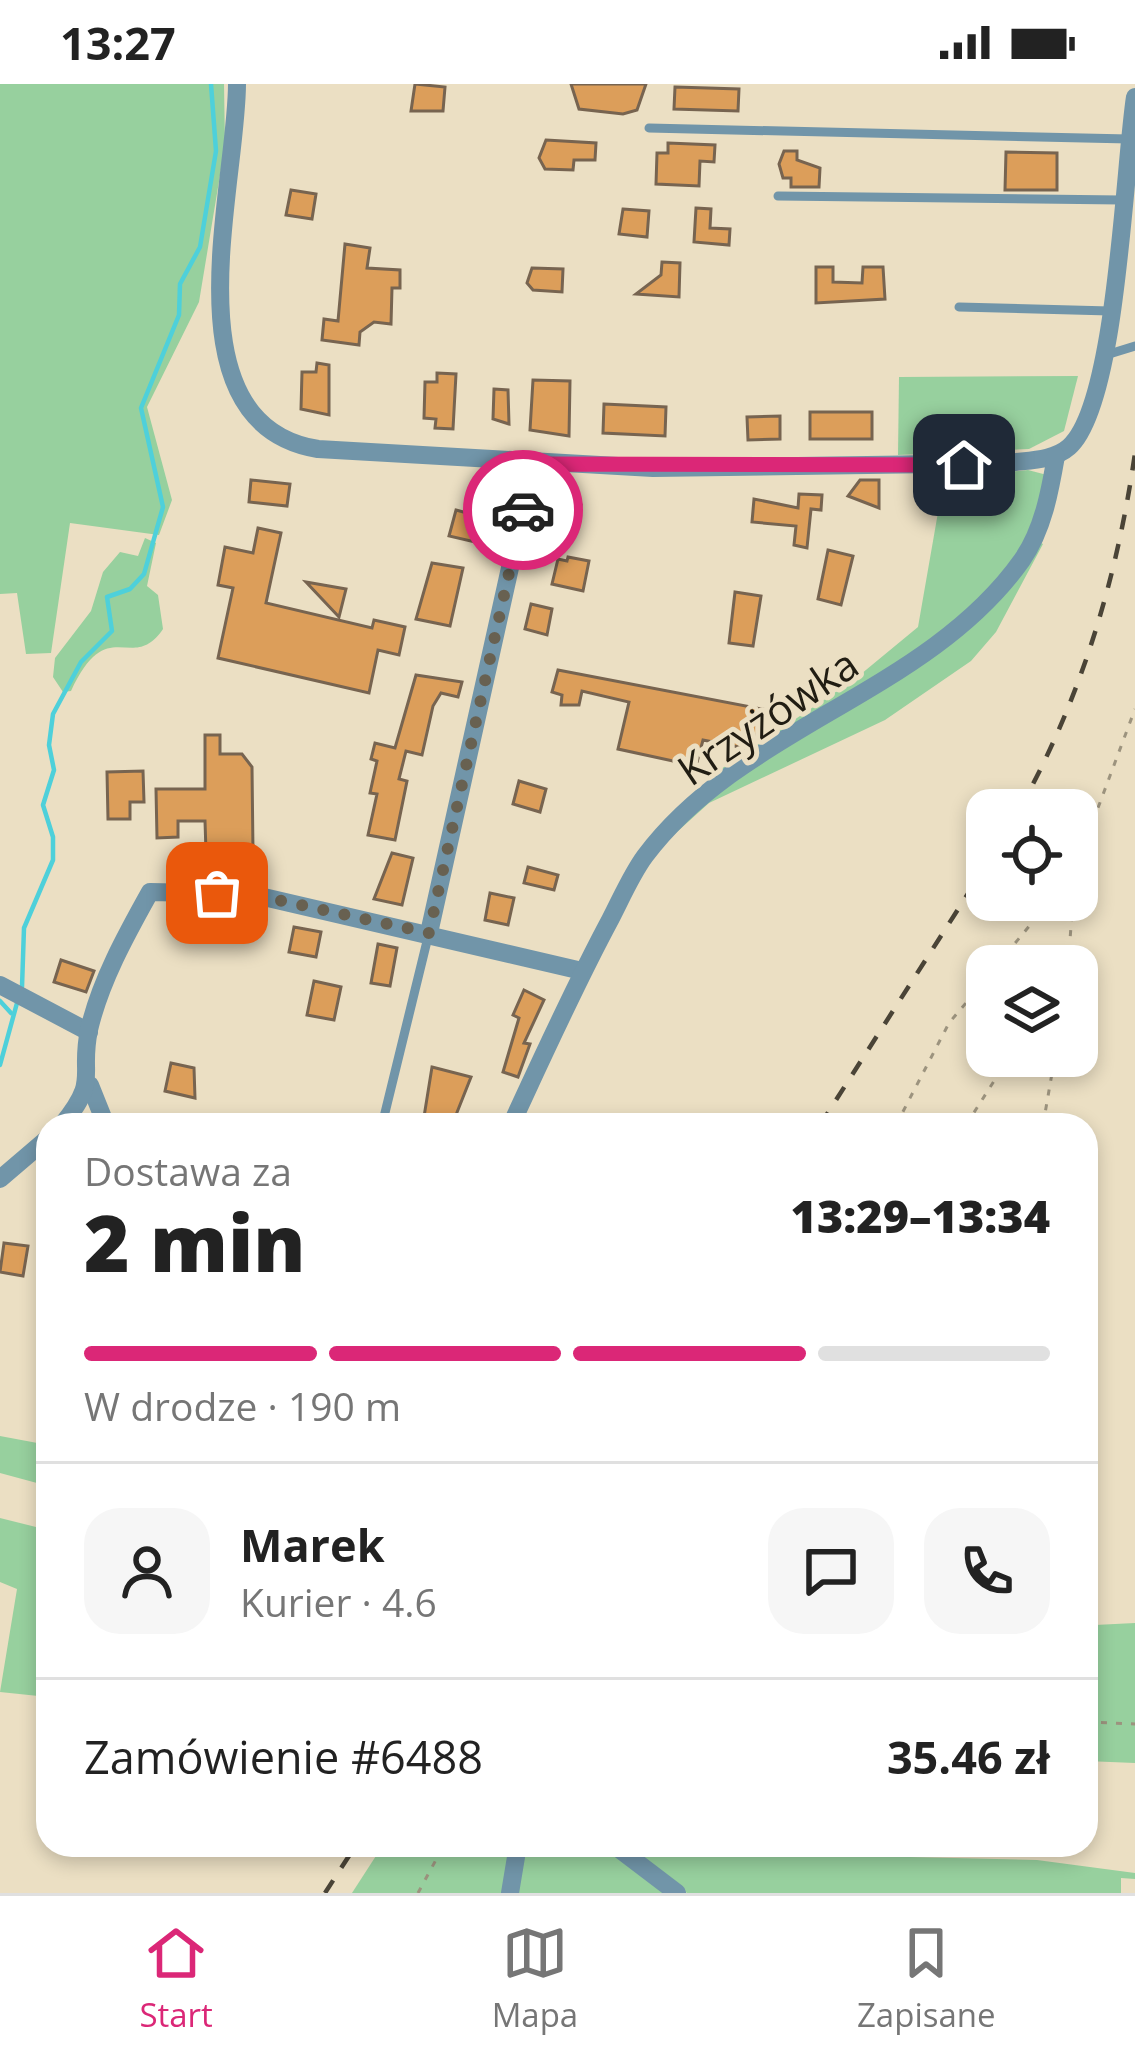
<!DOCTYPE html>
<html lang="pl">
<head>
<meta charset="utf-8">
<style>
	:root { --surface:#fff; --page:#f6f6f6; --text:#222; --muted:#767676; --line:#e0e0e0; --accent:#db2777 }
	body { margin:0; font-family:"Open Sans",sans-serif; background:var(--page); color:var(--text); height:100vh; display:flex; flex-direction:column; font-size:45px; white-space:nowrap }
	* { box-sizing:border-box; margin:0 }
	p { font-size:39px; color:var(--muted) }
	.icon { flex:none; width:66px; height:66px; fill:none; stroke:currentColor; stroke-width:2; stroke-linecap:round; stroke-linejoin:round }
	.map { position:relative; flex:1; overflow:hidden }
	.details { position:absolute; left:36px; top:1029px; width:1062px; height:744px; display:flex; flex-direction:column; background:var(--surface); border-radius:36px; box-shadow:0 6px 18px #0003 }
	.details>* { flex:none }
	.buttons { position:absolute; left:966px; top:705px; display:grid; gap:24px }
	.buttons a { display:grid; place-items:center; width:132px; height:132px; border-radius:24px; background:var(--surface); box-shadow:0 6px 18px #0003; font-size:60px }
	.pin { position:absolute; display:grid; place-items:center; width:102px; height:102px; color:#fff; margin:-51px; border-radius:24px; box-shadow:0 6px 18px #0006 }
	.courier { position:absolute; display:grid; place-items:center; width:120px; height:120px; margin:-60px; border:9px solid #db2777; border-radius:50%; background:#fff; color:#222; box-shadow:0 3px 15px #0007 }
	.summary em { font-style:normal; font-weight:800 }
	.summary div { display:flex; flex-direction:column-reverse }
	.summary { display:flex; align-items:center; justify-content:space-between; height:204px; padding:0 48px }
	h1 { font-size:78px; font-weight:800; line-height:90px }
	.bar { display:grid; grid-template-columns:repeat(4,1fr); gap:18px 12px; align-content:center; height:144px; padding:0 48px }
	.bar i { height:15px; border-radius:9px; background:var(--line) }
	.bar .active { background:var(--accent) }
	.bar p { grid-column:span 4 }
	.line { display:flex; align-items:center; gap:30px; padding:0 48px; border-top:3px solid var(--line) }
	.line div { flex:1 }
	.round { display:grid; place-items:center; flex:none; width:126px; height:126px; border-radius:36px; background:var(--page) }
	.status { display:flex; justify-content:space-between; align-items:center; height:84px; padding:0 60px; background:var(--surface); direction:ltr }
	.status svg { height:33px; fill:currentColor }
	.dock { display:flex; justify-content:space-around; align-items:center; height:168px; border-top:3px solid var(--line); background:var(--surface); font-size:33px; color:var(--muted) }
	.dock a { display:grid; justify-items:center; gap:6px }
	.dock .active { color:var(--accent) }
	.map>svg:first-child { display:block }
	.green { fill:#97d09e }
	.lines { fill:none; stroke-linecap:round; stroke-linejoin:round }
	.stream { stroke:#4ed0da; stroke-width:4.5 }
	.building { fill:#dc9e5a; stroke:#776450; stroke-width:3 }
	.path { stroke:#9c937e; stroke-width:3; stroke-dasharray:6 9; stroke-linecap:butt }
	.lane { stroke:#7195a9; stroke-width:9 }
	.street { stroke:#7195a9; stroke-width:18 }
	.rail { stroke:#4a4437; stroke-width:4.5; stroke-dasharray:15 15; stroke-linecap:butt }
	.done { stroke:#686151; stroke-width:12; stroke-dasharray:0 21.6 }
	.route { stroke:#db2777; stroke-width:15 }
	.labels { text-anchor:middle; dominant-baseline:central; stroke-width:10; stroke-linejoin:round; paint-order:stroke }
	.street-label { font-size:42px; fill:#211d13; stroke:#ebdfc3 }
</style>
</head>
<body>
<div class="status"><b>13:27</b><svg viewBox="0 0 49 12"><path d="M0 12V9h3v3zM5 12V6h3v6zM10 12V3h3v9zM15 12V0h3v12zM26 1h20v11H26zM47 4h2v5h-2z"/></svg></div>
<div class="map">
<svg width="1135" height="1809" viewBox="0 0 1135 1809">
	<rect width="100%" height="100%" fill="#ebdfc3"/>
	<g class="green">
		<path d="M0,0H224L225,61L199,218L147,323L172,416L159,451L70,439L51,569L26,570L17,509L0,510Z"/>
		<path d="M1078,292L1064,347L1029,365L898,371L899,293Z"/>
		<path d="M1028,386L1047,391L1048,397L1016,478L959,534L912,573L713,699L709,693L855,595L918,543L944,394Z"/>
		<path d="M145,454L156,459L147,502L158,511L163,545C132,591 108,527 71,607L63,608L53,593L55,574L91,527L103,488L120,468L138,472Z"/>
		<path d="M1039,458L1043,460L996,548L971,577L885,636L709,719L657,766L724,698L876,609Z"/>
		<path d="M0,1352L48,1361V1402L0,1389Z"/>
		<path d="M0,1434L48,1446V1613L0,1608L17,1505L0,1498Z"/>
		<path d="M1135,1539V1679L1086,1677L1095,1541Z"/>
		<path d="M383,1761H514L505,1809H352Z"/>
		<path d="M525,1761H603L667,1809H516Z"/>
		<path d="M619,1761H792L910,1773L1037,1776L1135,1789V1795L1121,1794V1809H687Z"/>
	</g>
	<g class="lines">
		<g class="stream">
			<path d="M22,903L24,844L53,776V753L43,721L54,686L49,661L53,630L81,578L112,547L107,513L130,505L144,490L163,423L141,324L179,231L180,200L200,163L216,67L211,0"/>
			<path d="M0,917L11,929"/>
			<path d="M0,981L17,919"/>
		</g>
	</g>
	<g class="building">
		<path d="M415,0L445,3L443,27H411Z"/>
		<path d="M571,0H646L637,26L623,30L579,25Z"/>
		<path d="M675,3L739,5L738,27L674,25Z"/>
		<path d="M546,56L596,59L595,76H574L573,86L545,85L539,74Z"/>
		<path d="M668,59L715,61L714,78L700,77L699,102L656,100L657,69H668Z"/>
		<path d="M784,67H797V76L820,84L819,103H791V94H783L779,80Z"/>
		<path d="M1006,68L1057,69V106H1005Z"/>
		<path d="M291,106L316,110L312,135L286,131Z"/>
		<path d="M696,124L711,125L710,144L730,145L729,161L694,158Z"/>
		<path d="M623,125L649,127L647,153L619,150Z"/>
		<path d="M345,160L370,164L367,184L400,186V204H392L391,240L374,238L360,248L359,261L322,256L324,235L338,237Z"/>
		<path d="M662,178L680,179L679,213L636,210L661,191Z"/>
		<path d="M816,183H833V198L862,199L863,183H883L885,215L816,219Z"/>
		<path d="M532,184L563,185L562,208L533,206L527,199Z"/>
		<path d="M317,279L329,281V331L301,325L302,288H316Z"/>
		<path d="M437,289L456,290L453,345L435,344L436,335L424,334L425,298H437Z"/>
		<path d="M533,296L570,297L569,352L530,346Z"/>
		<path d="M494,305L508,306L509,340L493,335Z"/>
		<path d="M604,320L666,323L665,352L603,349Z"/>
		<rect x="810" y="328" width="62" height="27"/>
		<path d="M780,332V355L748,356L747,333Z"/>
		<path d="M251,396L290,400L287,422L249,418Z"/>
		<path d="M860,396H879V424L848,412Z"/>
		<path d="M799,410L822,411L821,426L811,425L807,464L794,461L796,442L752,438L754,415L798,424Z"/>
		<path d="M558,417L581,421L577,446L554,442Z"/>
		<path d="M456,426L482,433L475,458L449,452Z"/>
		<path d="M258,444L281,449L266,519L372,544L374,536L405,543L399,571L378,566L369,609L218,574L233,504L218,501L225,463L253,469Z"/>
		<path d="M828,466L853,472L841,521L818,515Z"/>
		<path d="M568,473L589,477L583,507L552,500L558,475L567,477Z"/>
		<path d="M432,479L463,484L450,542L416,535Z"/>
		<path d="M306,498L346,505L339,533Z"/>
		<path d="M735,508L761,512L753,562L729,559Z"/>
		<path d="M531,520L552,525L547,551L525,545Z"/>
		<path d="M558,586L767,626L761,652L747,649L744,664L703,656L696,682L618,665L629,618L582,607L579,621H561L562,611L552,608Z"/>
		<path d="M416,591L462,598L458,613L441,609L433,622L422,671L406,667L399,695L407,697L395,756L368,751L377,710L370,709L377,677L371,675L375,659L395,664Z"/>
		<path d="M205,651H220V670H242L252,683L253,768H206L205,737H178V753L157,754L156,705H205Z"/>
		<path d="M143,687L144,718H130V735H108L107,688Z"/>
		<path d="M519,697L546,705L540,728L513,720Z"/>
		<path d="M392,769L413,774L402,821L374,815Z"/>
		<path d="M528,783L558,791L554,806L524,799Z"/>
		<path d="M490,809L514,814L508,841L485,836Z"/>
		<path d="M294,843L321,848L316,873L289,868Z"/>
		<path d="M378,860L397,864L390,902L371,899Z"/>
		<path d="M61,876L94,887L86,908L54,898Z"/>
		<path d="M314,897L341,903L334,936L307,931Z"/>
		<path d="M524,906L544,916L524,959L530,960L518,993L503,988L519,934L513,931Z"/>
		<path d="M171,979L194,984L195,1014L165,1007Z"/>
		<path d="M432,983L471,993L452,1041L423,1039Z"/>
		<path d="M4,1159L28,1162L23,1192L0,1188Z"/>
	</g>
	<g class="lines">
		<g class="path">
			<path d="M1077,780L1135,625"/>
			<path d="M996,882L1051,816"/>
			<path d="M1068,882L1073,816"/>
			<path d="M896,1041L949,939L987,894"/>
			<path d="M966,1041L1010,972"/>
			<path d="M1043,1041L1055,972"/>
			<path d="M1086,1414L1093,1510L1086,1627"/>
			<path d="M1086,1638L1135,1640"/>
			<path d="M418,1809L444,1761"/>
		</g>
		<g class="lane">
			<path d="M649,44L1129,55"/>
			<path d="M778,112L1121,116"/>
			<path d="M959,223L1110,227"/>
			<path d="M1106,271L1135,262"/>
			<path d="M382,1041L429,849"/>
		</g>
		<g class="street">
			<path d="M237,0C237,102 165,340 318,365L653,384L1008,379C1028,376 1053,377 1069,363C1117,321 1124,84 1135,13"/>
			<path d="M429,849L533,380"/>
			<path d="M0,901L89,948"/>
			<path d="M90,1001L106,1041"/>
			<path d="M62,1041C100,994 79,994 89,946C100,898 126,851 150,808L251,810L582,887"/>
			<path d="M511,1041C543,972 574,903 610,836C621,815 631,791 645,772C742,642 927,610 1022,476C1043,446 1050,407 1056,372"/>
			<path d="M0,1095L48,1054"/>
			<path d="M614,1761L677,1809"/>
			<path d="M510,1809L518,1761"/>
		</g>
		<g class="rail">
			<path d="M1019,726C1081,615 1117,495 1135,369"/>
			<path d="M820,1041L987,780"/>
			<path d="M325,1809L356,1761"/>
		</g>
	</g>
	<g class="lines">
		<path class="done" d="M217,809L250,810L429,849L523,426"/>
		<path class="route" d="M523,426L533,380L964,381"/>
	</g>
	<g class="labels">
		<g class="street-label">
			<text transform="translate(767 632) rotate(-34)">Krzyżówka</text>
		</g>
	</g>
</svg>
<div class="buttons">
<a><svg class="icon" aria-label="locate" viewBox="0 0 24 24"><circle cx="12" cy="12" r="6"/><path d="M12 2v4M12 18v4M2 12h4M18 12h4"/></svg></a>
<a><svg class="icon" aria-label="layers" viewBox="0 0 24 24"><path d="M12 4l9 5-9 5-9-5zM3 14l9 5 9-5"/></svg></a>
</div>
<div class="pin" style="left:217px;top:809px;background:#ea580c"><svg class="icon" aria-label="bag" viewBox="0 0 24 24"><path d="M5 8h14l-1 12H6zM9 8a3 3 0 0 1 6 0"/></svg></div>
<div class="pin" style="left:964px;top:381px;background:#1f2937"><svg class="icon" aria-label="home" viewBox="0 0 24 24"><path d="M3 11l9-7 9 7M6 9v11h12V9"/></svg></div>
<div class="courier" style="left:523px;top:426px"><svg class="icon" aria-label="car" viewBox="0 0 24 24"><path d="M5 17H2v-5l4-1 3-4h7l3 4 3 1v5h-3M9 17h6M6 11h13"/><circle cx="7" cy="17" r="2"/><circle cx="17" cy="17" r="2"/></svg></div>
<section class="details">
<div class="summary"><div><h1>2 min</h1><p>Dostawa za</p></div><em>13:29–13:34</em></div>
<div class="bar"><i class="active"></i><i class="active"></i><i class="active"></i><i></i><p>W drodze · 190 m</p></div>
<div class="line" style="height:216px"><a class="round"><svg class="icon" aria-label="person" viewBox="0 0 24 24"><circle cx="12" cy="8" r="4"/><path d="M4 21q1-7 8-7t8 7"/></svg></a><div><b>Marek</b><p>Kurier · 4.6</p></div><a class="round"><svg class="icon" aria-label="chat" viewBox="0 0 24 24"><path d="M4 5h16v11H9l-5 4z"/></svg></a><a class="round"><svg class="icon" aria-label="phone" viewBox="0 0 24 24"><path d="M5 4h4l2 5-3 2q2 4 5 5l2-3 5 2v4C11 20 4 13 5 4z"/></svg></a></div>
<div class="line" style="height:156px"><div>Zamówienie #6488</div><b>35.46 zł</b></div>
</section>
</div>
<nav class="dock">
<a class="active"><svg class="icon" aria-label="home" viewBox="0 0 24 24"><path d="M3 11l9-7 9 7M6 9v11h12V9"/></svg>Start</a>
<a><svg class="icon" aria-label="map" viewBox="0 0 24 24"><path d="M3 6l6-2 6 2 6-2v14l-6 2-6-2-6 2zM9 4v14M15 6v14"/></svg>Mapa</a>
<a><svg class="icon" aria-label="saved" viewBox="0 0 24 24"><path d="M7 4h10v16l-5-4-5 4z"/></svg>Zapisane</a>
</nav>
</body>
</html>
